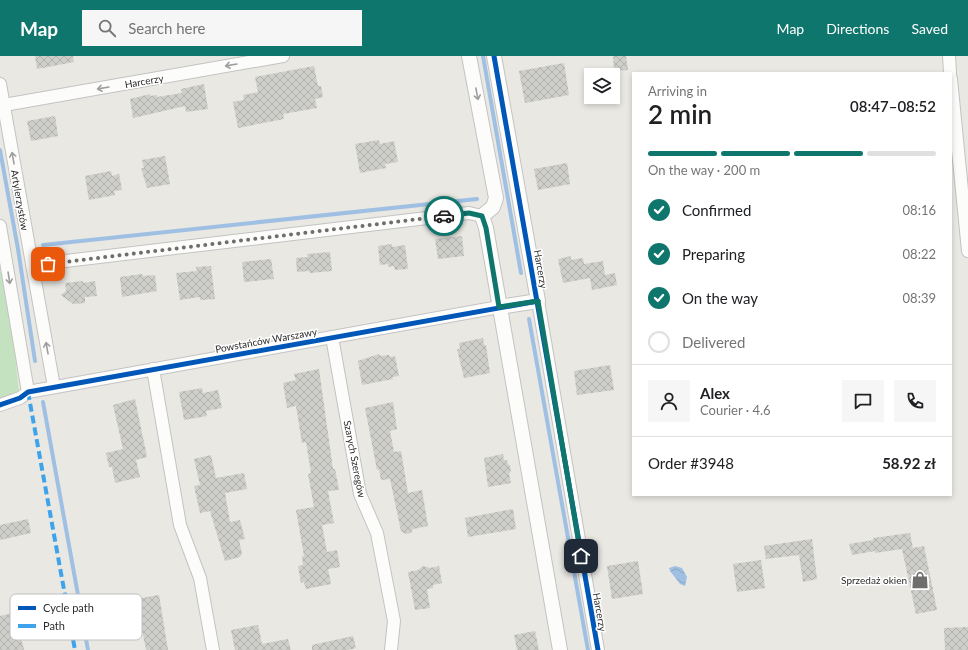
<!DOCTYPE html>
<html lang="en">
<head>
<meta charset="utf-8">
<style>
	:root { --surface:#fff; --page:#f6f6f6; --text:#202124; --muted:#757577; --line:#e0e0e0; --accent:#0f766e }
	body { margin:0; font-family:Lato,sans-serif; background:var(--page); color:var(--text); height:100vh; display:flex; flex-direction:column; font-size:15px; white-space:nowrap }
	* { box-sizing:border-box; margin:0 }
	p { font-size:13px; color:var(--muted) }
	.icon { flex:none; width:22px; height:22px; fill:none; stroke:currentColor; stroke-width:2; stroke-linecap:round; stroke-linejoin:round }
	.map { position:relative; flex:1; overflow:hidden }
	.side { position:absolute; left:632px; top:16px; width:320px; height:424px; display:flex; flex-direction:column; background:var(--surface); border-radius:0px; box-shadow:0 2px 6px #0003 }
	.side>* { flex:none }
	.buttons { position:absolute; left:584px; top:12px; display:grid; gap:8px }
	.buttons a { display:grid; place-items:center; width:36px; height:36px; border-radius:0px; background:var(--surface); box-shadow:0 2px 6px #0003; font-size:20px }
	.pin { position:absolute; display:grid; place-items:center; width:34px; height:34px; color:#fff; margin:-17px; border-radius:8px; box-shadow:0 2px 6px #0006 }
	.courier { position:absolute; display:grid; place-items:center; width:40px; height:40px; margin:-20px; border:3px solid #0f766e; border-radius:50%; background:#fff; color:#222; box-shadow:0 1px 5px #0007 }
	.headline em { font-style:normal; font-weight:600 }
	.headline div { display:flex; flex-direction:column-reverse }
	.headline { display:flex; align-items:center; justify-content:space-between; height:68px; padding:0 16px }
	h1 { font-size:26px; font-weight:600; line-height:30px }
	.bar { display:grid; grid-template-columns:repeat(4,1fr); gap:6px 4px; align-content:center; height:48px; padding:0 16px }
	.bar i { height:5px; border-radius:3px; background:var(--line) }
	.bar .on { background:var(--accent) }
	.bar p { grid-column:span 4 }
	.line { display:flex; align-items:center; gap:10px; padding:0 16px; border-top:1px solid var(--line) }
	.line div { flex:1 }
	.round { display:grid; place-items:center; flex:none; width:42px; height:42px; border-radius:0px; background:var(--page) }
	ol { padding:0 16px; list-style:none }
	li { display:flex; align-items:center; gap:12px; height:44px }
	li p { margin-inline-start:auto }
	li .icon { padding:4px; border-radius:50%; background:var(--accent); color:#fff; stroke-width:4 }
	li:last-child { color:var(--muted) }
	li i { width:22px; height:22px; border:2px solid var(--line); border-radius:50% }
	header { display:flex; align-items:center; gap:24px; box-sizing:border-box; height:56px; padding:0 20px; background:var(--accent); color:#fff }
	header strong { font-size:19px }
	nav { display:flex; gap:22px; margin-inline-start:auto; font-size:14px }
	.search { width:280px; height:36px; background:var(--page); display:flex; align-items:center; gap:10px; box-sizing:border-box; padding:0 14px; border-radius:0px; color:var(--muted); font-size:15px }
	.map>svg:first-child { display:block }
	.grass { fill:#c5e2c0 }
	.water { fill:url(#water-waves) }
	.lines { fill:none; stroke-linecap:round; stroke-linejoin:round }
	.stream { stroke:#9fc0e3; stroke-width:4 }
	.building { fill:url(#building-cross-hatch) }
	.minor-casing { stroke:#c4c3c3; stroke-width:14 }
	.tertiary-casing { stroke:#c4c3c3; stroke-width:16 }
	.minor { stroke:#fcfcfb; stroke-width:12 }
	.tertiary { stroke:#fcfcfb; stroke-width:14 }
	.quiet { stroke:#3ea3eb; stroke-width:4; stroke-dasharray:8 4; stroke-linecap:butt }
	.cycleway-casing { stroke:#fff; stroke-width:8 }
	.cycleway { stroke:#0057b8; stroke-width:5 }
	.oneway { stroke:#9e9e9e }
	.done { stroke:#6e6e6c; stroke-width:4; stroke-dasharray:0 7.2 }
	.route { stroke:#0f766e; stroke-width:5 }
	.labels { text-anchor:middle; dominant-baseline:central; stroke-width:3; stroke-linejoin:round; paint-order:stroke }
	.street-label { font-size:10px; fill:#2c2c2c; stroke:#fff }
	.poi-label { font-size:10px; fill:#2c2c2c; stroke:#fff; text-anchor:end }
	.key { fill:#fff; stroke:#c0c0c0; stroke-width:1 }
	.key-label { font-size:11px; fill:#2c2c2c }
</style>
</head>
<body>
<header>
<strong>Map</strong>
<div class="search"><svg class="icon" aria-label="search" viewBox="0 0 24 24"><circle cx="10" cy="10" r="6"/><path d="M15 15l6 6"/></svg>Search here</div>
<nav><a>Map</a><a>Directions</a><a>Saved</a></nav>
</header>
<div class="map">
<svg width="968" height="594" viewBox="0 0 968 594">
	<defs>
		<pattern id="water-waves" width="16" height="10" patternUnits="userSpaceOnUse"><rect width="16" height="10" fill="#9fc0e3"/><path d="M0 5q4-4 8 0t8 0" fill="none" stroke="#89a5c3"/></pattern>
		<pattern id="building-cross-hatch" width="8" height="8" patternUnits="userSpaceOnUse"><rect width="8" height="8" fill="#cececa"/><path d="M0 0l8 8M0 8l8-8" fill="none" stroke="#b1b1ae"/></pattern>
	</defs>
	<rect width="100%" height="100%" fill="#e9e8e3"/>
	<path class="grass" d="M6,215L20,345L0,347V216Z"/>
	<path class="water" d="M675,510L682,512L687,521L685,530L680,528L670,515L669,512Z"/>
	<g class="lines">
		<g class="stream">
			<path d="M483,0L521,217"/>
			<path d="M0,94L18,193L35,305"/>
			<path d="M43,189L477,143"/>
			<path d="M529,263L588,594"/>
			<path d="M43,346L88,594"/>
		</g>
	</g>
	<g class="building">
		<path d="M35,0H73L74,6L37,13Z"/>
		<path d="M613,0H626L628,14L614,15Z"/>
		<path d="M564,7L569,39L525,47L519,15Z"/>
		<path d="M314,10L318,30H321L323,41L315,43L317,52L283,58L284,63L238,72L233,46L244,44L243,39L258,36L255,21Z"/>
		<path d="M204,28L208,53L186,56L185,50L133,62L130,43L150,38V40L157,39V41L182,37L181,33Z"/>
		<path d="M55,60L58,80L31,85L27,65Z"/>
		<path d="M379,84L380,88L394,85L398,106L385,108L386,112L360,117L355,88Z"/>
		<path d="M165,100L170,128L147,132L141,112H144L142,104Z"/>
		<path d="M567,107L570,128L538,134L534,113Z"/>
		<path d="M111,115L112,120L119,118L122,134L114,135L115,139L89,144L85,120Z"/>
		<path d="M462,180L464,200L438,203L435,183Z"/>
		<path d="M392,188V191L405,189L408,213L395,214L394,210L388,211V208L380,209L378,190Z"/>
		<path d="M330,196L332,215L310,217L309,215L297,216L296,202L308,201L307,198Z"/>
		<path d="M571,200V204L583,202L584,208L603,205L605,219L615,217L617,229L592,234L590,222L563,227L558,203Z"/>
		<path d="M271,203L274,223L244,226L242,206Z"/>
		<path d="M211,210L215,243L200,244V241L180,244L176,217L197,215L196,211Z"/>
		<path d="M142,218L143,220L155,219L157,235L122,241L120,221Z"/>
		<path d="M83,225V227L95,225L97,240L85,241V247L73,248L61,239L66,235L65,227Z"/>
		<path d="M483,282L484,289H486L490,317L464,322L457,293H460L459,287Z"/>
		<path d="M379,298L380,300L389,299L390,301L395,300L399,320L392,321L393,323L362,329L358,305Z"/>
		<path d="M610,309L614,334L577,339L574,315Z"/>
		<path d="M319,313L333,413H335L339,434L328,435L334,467L322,469L327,496L337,494L340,511L328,513L331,528L306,533L304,526L301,527L298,510L303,509L302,500H304L296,454L314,451L308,418L311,417L306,386L302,387L296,350L287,352L283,327L296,324L294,318Z"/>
		<path d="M202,332L203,337L218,334L222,352L206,355L207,360L184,364L179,336Z"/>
		<path d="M135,343L147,401L136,404L140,421L115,427L112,411H109L106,397L123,393L113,349Z"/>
		<path d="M393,346L397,373L390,375L394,396L401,395L408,437L422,434L428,470L413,473L411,477L406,478L401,475L390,423L381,424L379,413L377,414L365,352Z"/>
		<path d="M503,398L504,404H507L508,408L510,410L511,415L509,418L511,427L488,431L484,402Z"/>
		<path d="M211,399L216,422L244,417L247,433L225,437L230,466L240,464L245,483L239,484L242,497L240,501L225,505L210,455L200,457L194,430L200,429L194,403Z"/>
		<path d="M513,453L516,473L468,481L465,462Z"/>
		<path d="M28,463L31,477L0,484V469Z"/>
		<path d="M910,477L913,492L924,490L937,554L916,558L902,493L875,497V495L852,499L849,488L873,484V482Z"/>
		<path d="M812,483L817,523L803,526L799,499L766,503L764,490Z"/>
		<path d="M761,504L765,532L737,536L733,508Z"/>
		<path d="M638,505L643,538L612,543L607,510Z"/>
		<path d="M423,510L430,512L439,510L442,527L433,529V532L427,533L430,552L415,554L408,516L418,514Z"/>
		<path d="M159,539L168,594H146L136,543Z"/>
		<path d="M17,556L18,562L35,558L39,577L21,581L24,594H0V560Z"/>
		<path d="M258,569L262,588L288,583L291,594H235L231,574Z"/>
		<path d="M968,571V594H945L944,572Z"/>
		<path d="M535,575L539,594H517L514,579Z"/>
		<path d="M353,580L356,592L348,594H312V589Z"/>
	</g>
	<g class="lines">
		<g class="minor-casing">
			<g id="minor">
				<path d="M949,0L950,17"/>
				<path d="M951,23L968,195"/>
				<path d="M0,28L54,331"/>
				<path d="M4,49L283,0"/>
				<path d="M0,170L28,336"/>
				<path d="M32,209L469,157L482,160"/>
				<path d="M538,245L598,594"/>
				<path d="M332,281L360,438L377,477L394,565L391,594"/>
				<path d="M153,313L180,469L200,522L213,594"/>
				<path d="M0,349L20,342L28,336L499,251"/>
			</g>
		</g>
		<g class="tertiary-casing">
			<g id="tertiary">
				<path d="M469,0L496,142L493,151L482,160L486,172L560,594"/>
				<path d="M494,0L538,245L499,251"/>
			</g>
		</g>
		<use href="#minor" class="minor"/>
		<use href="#tertiary" class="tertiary"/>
		<path class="quiet" d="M28,336L75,594"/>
		<g class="cycleway-casing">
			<g id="cycleway">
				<path d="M494,0L598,594"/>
				<path d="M0,349L20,342L28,336L538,245"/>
			</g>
		</g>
		<use href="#cycleway" class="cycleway"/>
	</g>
	<defs><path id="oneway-shaft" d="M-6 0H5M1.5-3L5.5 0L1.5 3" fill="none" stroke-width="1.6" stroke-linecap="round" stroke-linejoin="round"/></defs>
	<g class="oneway">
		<use href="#oneway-shaft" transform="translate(231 9) rotate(170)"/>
		<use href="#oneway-shaft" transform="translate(103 32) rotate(170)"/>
		<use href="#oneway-shaft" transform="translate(477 38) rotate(79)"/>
		<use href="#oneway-shaft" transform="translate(13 102) rotate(-100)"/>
		<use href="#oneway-shaft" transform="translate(9 222) rotate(81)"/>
		<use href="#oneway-shaft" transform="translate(47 292) rotate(-100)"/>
	</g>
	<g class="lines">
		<path class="done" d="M48,208L444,160"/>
		<path class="route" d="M444,160L469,157L482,160L486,172L499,251L538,245L581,500"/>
	</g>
	<defs>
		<g id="shop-bare" transform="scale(1.38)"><path d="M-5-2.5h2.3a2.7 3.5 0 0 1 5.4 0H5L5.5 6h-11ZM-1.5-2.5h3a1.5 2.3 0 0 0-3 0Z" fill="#6e6e6c" stroke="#fff" stroke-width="2.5" paint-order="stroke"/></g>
	</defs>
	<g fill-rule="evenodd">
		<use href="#shop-bare" x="920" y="524"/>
	</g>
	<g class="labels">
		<g class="street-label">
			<text transform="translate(144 25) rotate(-10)">Harcerzy</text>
			<text transform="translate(20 144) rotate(80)">Artylerzystów</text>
			<text transform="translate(541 213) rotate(80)">Harcerzy</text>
			<text transform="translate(266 284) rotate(-10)">Powstańców Warszawy</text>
			<text transform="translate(355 403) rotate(79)">Szarych Szeregów</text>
			<text transform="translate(600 556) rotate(80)">Harcerzy</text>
		</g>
		<g class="poi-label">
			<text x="907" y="524">Sprzedaż okien</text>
		</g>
	</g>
	<rect x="10" y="538" width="132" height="46" rx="6" class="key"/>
	<rect x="18" y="550" width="18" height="4" fill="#0057b8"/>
	<rect x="18" y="568" width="18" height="4" fill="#3ea3eb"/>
	<g class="key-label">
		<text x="43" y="556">Cycle path</text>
		<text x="43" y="574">Path</text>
	</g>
</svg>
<div class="buttons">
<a><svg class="icon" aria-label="layers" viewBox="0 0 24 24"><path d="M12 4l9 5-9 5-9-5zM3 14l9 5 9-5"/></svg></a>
</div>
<div class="pin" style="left:48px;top:208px;background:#ea580c"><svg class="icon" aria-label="bag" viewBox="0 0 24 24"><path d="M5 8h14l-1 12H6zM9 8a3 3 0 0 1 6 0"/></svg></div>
<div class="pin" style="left:581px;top:500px;background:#1f2937"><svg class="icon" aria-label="home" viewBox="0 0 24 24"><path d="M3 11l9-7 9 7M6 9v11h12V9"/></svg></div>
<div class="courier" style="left:444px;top:160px"><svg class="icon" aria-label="car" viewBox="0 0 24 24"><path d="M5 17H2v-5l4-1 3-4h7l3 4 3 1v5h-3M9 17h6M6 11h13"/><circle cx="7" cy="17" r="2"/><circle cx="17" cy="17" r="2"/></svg></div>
<section class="side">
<div class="headline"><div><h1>2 min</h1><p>Arriving in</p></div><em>08:47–08:52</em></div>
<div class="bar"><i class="on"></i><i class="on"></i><i class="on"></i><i></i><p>On the way · 200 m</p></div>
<ol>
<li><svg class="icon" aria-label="check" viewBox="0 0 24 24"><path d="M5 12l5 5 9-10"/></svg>Confirmed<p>08:16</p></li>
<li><svg class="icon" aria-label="check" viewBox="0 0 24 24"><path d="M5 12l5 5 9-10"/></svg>Preparing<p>08:22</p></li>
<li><svg class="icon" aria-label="check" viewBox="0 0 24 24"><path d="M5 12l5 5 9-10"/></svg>On the way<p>08:39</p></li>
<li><i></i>Delivered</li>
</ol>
<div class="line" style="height:72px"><a class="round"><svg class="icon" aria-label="person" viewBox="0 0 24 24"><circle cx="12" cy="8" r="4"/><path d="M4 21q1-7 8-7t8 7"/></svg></a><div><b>Alex</b><p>Courier · 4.6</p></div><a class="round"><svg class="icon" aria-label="chat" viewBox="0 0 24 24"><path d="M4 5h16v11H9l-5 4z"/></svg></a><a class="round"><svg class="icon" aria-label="phone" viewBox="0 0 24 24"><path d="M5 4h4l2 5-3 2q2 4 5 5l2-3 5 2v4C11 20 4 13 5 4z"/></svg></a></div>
<div class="line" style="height:52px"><div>Order #3948</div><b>58.92 zł</b></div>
</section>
</div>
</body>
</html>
